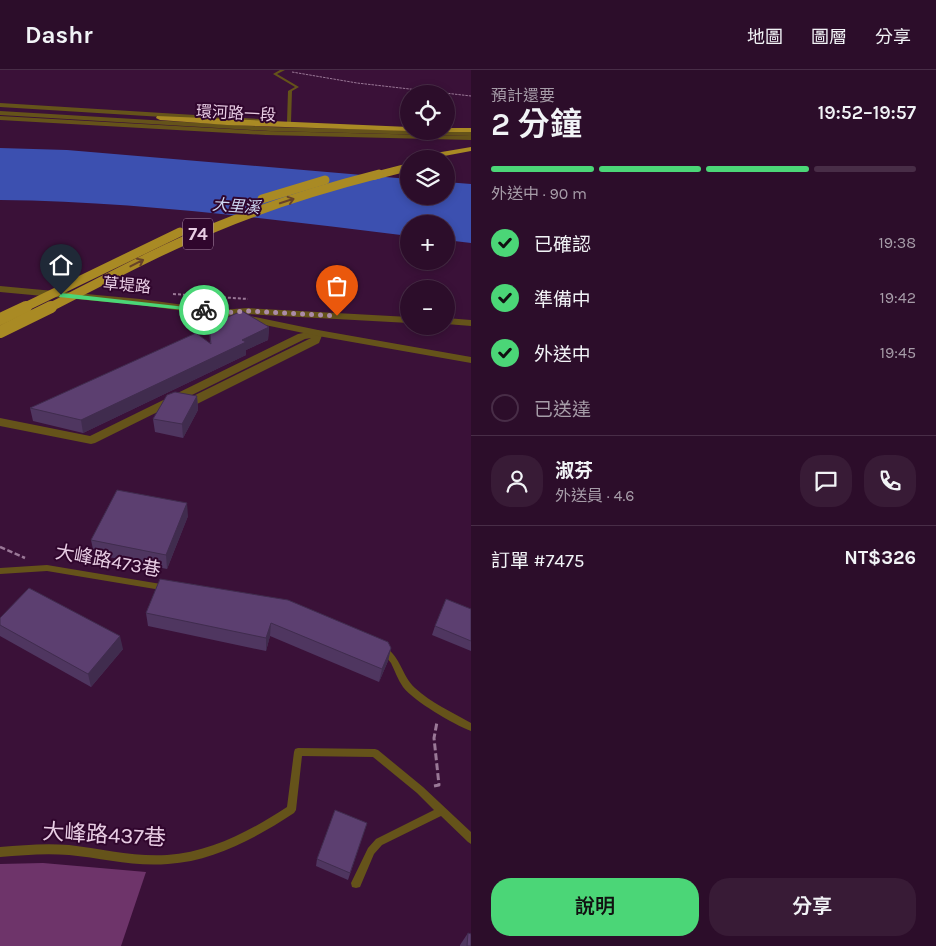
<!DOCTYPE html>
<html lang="zh-TW">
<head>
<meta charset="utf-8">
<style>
	:root { --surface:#2c0d2a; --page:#381b36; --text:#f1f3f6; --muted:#a69ca8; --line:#482d47; --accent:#4bd677 }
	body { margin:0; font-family:Karla,"Noto Sans TC",sans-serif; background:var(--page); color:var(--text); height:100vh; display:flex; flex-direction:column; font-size:19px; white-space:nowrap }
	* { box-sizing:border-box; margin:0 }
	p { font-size:16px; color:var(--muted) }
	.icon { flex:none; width:28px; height:28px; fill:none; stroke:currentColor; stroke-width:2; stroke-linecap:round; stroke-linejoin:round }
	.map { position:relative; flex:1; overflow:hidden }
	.details { display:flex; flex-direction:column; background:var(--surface); width:465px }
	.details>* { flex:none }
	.controls { position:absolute; left:400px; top:15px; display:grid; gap:10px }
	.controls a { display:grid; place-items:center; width:55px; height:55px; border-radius:50%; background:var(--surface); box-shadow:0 2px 8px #0003,0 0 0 1px var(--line); font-size:25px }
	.pin { position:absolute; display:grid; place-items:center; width:42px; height:42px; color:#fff; margin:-51px -21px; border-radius:50% 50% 50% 0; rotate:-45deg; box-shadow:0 0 5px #0007 }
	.pin .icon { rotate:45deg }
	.courier { position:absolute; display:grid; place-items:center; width:50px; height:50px; margin:-25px; border:4px solid #4bd677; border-radius:50%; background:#fff; color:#222; box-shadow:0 1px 6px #0007 }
	.head em { font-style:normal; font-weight:600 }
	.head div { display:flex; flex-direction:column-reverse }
	.head { display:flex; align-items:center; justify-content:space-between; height:85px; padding:0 20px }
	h1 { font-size:32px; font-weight:600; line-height:38px }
	.bar { display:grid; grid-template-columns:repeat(4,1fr); gap:8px 5px; align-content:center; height:60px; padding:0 20px }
	.bar i { height:6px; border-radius:4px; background:var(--line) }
	.bar .on { background:var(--accent) }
	.bar p { grid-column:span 4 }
	.line { display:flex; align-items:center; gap:12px; padding:0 20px; border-top:1px solid var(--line) }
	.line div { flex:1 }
	.round { display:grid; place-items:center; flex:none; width:52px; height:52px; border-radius:20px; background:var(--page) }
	ol { padding:0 20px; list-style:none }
	li { display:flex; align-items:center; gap:15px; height:55px }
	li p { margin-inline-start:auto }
	li .icon { padding:5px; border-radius:50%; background:var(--accent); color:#111; stroke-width:4 }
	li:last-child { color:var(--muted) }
	li i { width:28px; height:28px; border:2px solid var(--line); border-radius:50% }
	.primary-button { display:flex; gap:10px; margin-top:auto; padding:10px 20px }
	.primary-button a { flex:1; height:58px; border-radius:20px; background:var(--accent); color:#111; font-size:20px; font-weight:600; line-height:58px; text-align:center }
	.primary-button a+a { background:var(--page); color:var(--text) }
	header { display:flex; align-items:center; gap:30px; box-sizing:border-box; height:70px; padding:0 25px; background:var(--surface); border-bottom:1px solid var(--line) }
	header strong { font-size:24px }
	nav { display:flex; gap:28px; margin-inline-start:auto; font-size:18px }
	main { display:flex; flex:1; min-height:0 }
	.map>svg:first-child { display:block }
	.green { fill:#6e346a }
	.water { fill:#3c50b0 }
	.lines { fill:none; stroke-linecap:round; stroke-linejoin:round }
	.path-far3 { stroke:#9a7897; stroke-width:1; stroke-dasharray:2.5 1; stroke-linecap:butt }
	.path-far2 { stroke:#9a7897; stroke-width:2; stroke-dasharray:3 2; stroke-linecap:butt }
	.path-far1 { stroke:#9a7897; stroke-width:2.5; stroke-dasharray:5.5 2.5; stroke-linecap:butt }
	.path { stroke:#9a7897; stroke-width:3; stroke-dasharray:7 3; stroke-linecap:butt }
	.service { fill:#65531a; fill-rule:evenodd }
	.minor { fill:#65531a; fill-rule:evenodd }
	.tertiary { fill:#65531a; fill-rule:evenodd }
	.trunk { fill:#a98a24; fill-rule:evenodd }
	.trunk-bridge-far2 { stroke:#a98a24; stroke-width:8 }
	.trunk-bridge-far1 { stroke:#a98a24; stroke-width:9 }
	.trunk-bridge { stroke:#a98a24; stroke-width:12 }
	.wall { fill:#4f3660 }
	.shaded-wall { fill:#402c4e }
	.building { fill:#5c3f70; stroke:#402c4e }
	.oneway { stroke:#664129 }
	.route { fill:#4bd677 }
	.done { stroke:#ab8ba8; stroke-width:5; stroke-dasharray:0 9 }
	.labels { text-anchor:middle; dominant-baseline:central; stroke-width:4; stroke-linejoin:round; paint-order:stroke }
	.far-street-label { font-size:16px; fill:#e8cde4; stroke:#30062d }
	.far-water-label { font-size:16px; font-style:italic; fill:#cdd6f0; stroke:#30062d }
	.shield { fill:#30062d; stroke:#b191ad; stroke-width:1 }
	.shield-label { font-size:18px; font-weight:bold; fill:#e8cde4 }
	.street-label { font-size:19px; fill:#e8cde4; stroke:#30062d }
	.near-street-label { font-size:22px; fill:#e8cde4; stroke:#30062d }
</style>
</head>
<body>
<header>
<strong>Dashr</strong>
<nav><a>地圖</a><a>圖層</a><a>分享</a></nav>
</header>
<main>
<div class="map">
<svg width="471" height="876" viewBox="0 0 471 876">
	<rect width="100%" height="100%" fill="#3a1138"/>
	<path class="green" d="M43,793L146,802L121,876H0V794Z"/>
	<path class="water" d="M0,78L67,80L409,109V126H446V112L471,114V173L446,170V154H409V166C274,150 136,131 0,130Z"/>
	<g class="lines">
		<path class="path-far3" d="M292,2L357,13L471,26"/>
		<path class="path-far2" d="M173,224L248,229"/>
		<path class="path-far1" d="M0,477L25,488"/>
		<path class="path" d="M434,716L439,715L434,668L437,652"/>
		<g class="service">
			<path d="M280,0H285L277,4L299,17L292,21L291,52L289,53L287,52L288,21L295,17L273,4Z"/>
			<path d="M47,495L167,515L170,516L171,518L170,520L167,521L47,501L0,504V498Z"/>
			<path d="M382,576C400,583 401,605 415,618C431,633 452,642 471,653V661C453,654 415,632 403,617C398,610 395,601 391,593C387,587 382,584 378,579L379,577Z"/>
			<path d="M298,678L375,679L378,680L423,717L471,762V774L468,772L441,746L382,775L374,784L360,817L356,818L352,817L351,813L368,778L376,769L434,740L417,723L373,687L302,686L296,740L294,743C256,768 214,791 168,794C134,797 102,788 69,785C46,783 23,785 0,787V777C23,775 46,773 69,775C102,779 134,787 167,785C211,782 250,761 287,737L294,682L295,679Z"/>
		</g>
		<g class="minor">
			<path d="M0,33L260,49L264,51L260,53L0,37Z"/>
			<path d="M0,46L266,61L471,66V70L266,65L0,50Z"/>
			<path d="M247,238L409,247V253L247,244L221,246L216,243L221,240Z"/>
			<path d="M446,248L471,250V256L446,254Z"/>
			<path d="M318,260L323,263L319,273L193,336H185L183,333L185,330L311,268L305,269L95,373L91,374L0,356V348L90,366L298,264Z"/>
		</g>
		<g class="tertiary">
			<path d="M0,41L270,57L471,62V66L270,61L0,45Z"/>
			<path d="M0,216L140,229L221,240L318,260L471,287V293L318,266L221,246L140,235L0,222Z"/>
		</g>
		<g class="trunk">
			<path d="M157,46L409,57V61L227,55L160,50L156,48Z"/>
			<path d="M446,58H471V62H443L446,61Z"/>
			<path d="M471,77V81L428,89H408L412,87Z"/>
		</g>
		<path class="trunk-bridge-far2" d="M374,106L409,97"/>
		<g class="trunk-bridge-far1">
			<path d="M262,129L325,110"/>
			<path d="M23,238L180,162"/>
			<path d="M49,238C104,210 159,180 216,157C269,135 324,118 379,104"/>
		</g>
		<g class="trunk-bridge">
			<path d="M0,249L26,237"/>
			<path d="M0,262L51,237"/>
		</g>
	</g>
	<g class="wall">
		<path d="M209,255L269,257L268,270L246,280V285L83,363L33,351L30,338L210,273Z"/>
		<path d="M197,326L198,340L183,368L155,362L153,349Z"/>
		<path d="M188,446L167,499L94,484L91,470Z"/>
		<path d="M160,509L391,578L388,591L379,612L270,566L266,581L148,556L146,543Z"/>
		<path d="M471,539V581L432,565L435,556Z"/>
		<path d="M0,548L123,579L91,617L0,566Z"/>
		<path d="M367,753L348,810L316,796L317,789Z"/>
		<path d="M468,863L471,876H460V875Z"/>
	</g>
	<g class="shaded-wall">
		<path d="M269,257L268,270L246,280V285L83,363L81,350L242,270Z"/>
		<path d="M197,326L198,340L183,368L182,354Z"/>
		<path d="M187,433L188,446L167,499L166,485Z"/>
		<path d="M271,553L270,566L266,581V568Z"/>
		<path d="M120,566L123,579L91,617L88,604Z"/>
		<path d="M391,578L388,591L379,612L382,599Z"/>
	</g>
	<g class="building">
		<path d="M242,241L269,257L242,270L246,272L81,350L30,338L196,263L211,274L209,255Z"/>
		<path d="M175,322L197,326L182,354L153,349L167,325Z"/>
		<path d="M117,420L187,433L166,485L91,470Z"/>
		<path d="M160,509L288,530L388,572L391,578L382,599L271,553L266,568L146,543Z"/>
		<path d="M29,518L120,566L88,604L0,555V548Z"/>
		<path d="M446,529L471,539V571L435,556Z"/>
		<path d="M335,740L367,753L350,803L317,789Z"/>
		<path d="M468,863L471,864V876H467Z"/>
	</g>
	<defs><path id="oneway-shaft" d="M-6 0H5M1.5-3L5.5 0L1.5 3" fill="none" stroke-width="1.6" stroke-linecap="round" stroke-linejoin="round" transform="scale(1.25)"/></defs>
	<g class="oneway">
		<use href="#oneway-shaft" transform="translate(287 131) rotate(-18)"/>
		<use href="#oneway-shaft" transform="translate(137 193) rotate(-27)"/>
	</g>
	<path class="route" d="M61,223L204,239L207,240L204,242L59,227Z"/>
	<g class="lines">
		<path class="done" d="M204,240L221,243L247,241L337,246"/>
	</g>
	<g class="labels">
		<g class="far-street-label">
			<text transform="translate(236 43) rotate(3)">環河路一段</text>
			<text transform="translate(127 215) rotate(5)">草堤路</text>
		</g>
		<g class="far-water-label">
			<text transform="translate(236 136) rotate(4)">大里溪</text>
		</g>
		<rect class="shield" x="183" y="148.5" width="30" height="31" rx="4"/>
		<g class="shield-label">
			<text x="198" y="164">74</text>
		</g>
		<g class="street-label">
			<text transform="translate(108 491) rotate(10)">大峰路473巷</text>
		</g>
		<g class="near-street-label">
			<text transform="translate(104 765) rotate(3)">大峰路437巷</text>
		</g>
	</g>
</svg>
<div class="controls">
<a><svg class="icon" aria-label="locate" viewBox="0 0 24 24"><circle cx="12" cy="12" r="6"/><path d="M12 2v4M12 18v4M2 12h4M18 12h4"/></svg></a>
<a><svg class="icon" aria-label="layers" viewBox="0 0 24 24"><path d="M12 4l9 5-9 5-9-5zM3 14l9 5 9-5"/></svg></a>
<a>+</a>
<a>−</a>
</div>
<div class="pin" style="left:337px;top:246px;background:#ea580c"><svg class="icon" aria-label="bag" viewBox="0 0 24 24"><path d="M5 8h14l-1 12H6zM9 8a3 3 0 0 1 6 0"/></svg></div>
<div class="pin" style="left:61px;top:225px;background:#1f2937"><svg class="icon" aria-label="home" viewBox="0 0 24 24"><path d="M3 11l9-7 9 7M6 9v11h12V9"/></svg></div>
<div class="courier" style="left:204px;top:240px"><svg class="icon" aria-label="bike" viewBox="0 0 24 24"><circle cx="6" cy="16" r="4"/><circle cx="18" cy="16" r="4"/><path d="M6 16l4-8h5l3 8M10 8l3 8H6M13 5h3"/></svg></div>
</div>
<section class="details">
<div class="head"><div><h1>2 分鐘</h1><p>預計還要</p></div><em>19:52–19:57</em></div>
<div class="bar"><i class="on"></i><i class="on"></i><i class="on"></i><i></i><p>外送中 · 90 m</p></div>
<ol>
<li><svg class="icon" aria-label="check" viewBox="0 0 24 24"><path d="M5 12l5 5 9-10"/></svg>已確認<p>19:38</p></li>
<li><svg class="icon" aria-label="check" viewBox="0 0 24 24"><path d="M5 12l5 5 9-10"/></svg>準備中<p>19:42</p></li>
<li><svg class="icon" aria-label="check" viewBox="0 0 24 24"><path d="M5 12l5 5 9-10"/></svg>外送中<p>19:45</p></li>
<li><i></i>已送達</li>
</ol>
<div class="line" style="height:90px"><a class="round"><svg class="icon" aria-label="person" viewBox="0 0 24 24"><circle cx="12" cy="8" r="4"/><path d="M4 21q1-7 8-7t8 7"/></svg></a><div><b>淑芬</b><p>外送員 · 4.6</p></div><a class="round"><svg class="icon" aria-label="chat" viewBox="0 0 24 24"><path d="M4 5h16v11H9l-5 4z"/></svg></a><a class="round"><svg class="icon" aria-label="phone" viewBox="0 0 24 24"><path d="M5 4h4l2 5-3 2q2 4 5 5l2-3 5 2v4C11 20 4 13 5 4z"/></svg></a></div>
<div class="line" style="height:65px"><div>訂單 #7475</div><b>NT$326</b></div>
<div class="primary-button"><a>說明</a><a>分享</a></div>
</section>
</main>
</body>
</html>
